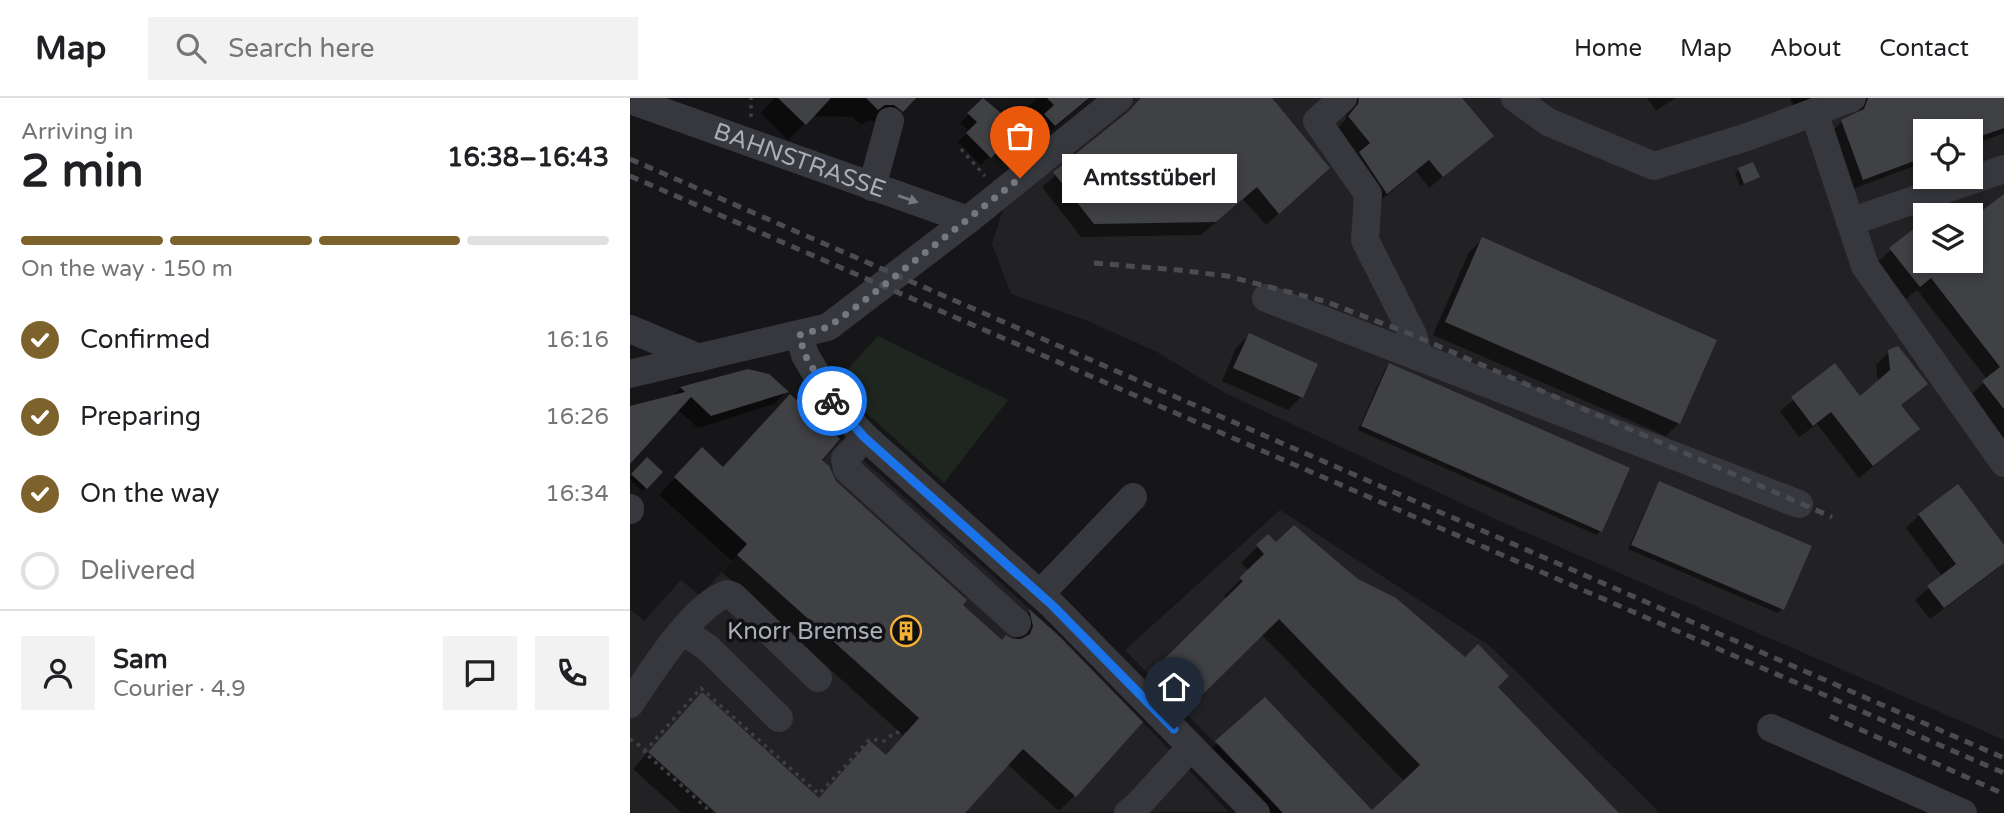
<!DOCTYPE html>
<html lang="en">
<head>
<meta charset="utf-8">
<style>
	:root { --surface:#fff; --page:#f2f2f2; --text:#202124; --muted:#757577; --line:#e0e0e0; --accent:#7e622b }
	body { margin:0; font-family:"Varela Round",sans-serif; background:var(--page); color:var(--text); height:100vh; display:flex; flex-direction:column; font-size:26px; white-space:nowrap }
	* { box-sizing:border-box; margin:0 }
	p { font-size:23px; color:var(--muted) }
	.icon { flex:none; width:38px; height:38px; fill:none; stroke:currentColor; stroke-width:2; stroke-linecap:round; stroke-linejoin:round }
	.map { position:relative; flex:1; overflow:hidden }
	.drawer { display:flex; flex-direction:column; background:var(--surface); width:630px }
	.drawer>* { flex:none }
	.buttons { position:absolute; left:1283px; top:21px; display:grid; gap:14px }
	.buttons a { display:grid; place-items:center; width:70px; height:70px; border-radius:0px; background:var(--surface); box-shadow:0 4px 10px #0003; font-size:35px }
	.pin { position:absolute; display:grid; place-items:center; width:60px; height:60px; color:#fff; margin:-72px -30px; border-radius:50% 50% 50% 0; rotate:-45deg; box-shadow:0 0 7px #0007 }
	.pin .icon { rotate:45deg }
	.courier { position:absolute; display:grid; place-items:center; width:70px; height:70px; margin:-35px; border:5px solid #1a73e8; border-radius:50%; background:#fff; color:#222; box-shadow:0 2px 9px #0007 }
	.bubble { position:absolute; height:49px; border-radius:0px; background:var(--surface); box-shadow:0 4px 10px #0003; font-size:23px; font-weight:800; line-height:49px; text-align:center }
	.summary em { font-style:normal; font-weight:800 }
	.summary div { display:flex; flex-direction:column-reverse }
	.summary { display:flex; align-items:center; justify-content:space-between; height:119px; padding:0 21px }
	h1 { font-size:46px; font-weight:800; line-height:52px }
	.bar { display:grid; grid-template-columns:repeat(4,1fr); gap:10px 7px; align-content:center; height:84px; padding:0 21px }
	.bar i { height:9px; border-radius:5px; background:var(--line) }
	.bar .on { background:var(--accent) }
	.bar p { grid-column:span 4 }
	.line { display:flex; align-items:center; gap:18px; padding:0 21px; border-top:2px solid var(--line) }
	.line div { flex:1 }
	.round { display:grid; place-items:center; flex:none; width:74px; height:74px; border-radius:0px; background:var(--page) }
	ol { padding:0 21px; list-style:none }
	li { display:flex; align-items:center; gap:21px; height:77px }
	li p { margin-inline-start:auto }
	li .icon { padding:7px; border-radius:50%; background:var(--accent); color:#fff; stroke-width:4 }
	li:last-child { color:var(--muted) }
	li i { width:38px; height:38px; border:4px solid var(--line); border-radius:50% }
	header { display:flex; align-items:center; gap:42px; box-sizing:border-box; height:98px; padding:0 35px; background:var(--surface); border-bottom:2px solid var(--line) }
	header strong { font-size:33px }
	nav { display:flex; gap:38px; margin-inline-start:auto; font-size:24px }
	.search { width:490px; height:63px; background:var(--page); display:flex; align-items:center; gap:18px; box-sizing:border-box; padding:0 24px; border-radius:0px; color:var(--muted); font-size:26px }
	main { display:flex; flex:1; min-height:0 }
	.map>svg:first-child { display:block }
	.built { fill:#222225; fill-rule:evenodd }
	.green { fill:#1e261f }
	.shadow { fill:#0007 }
	.building { fill:#404145 }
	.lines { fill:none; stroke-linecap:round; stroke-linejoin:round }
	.path { stroke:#3d3f44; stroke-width:3.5; stroke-dasharray:3.5 5; stroke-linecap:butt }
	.minor { stroke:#37383d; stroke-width:28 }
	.rail { stroke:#4a4c52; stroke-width:5; stroke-dasharray:9 7; stroke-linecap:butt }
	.oneway { fill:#757881 }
	.done { stroke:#757880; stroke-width:7; stroke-dasharray:0 12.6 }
	.route { stroke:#1a73e8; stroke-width:9 }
	.labels { text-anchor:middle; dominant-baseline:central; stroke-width:7; stroke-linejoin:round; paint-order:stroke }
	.street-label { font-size:24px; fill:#a8adb8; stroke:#111113 }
	.poi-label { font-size:24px; fill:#a8adb8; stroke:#111113; text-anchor:end }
</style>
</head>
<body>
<header>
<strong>Map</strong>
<div class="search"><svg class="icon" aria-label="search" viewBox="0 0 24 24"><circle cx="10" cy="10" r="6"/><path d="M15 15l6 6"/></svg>Search here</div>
<nav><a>Home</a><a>Map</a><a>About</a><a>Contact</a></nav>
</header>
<main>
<section class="drawer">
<div class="summary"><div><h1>2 min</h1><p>Arriving in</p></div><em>16:38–16:43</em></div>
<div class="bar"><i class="on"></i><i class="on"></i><i class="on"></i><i></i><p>On the way · 150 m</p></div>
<ol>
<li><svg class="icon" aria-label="check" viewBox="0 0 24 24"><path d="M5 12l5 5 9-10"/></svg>Confirmed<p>16:16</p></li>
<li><svg class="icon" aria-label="check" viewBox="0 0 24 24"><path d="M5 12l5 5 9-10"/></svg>Preparing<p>16:26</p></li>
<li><svg class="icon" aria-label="check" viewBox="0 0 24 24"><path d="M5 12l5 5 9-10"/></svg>On the way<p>16:34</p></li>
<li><i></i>Delivered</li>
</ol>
<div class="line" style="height:126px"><a class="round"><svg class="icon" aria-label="person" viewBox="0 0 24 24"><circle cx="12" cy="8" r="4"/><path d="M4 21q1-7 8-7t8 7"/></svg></a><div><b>Sam</b><p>Courier · 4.9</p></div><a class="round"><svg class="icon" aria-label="chat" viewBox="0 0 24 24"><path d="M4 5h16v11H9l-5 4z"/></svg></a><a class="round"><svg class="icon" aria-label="phone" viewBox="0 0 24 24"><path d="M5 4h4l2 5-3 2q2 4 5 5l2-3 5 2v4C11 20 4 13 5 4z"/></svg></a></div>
</section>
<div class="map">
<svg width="1374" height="715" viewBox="0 0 1374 715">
	<rect width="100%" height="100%" fill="#161618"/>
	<g class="built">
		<path d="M506,0H1161L1179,26L1249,0H1374V642L872,424L595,295L527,254L458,223L381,196L362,146L374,108ZM1295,33H1340V79H1295ZM1295,117H1340V163H1295Z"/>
		<path d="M211,342L432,540L599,714L0,715V511L14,523L51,482L70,498Z"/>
		<path d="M650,412L860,548L1030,715H652L495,552Z"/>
	</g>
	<path class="green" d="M248,238L378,302L314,385L233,312L217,272Z"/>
	<g class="shadow">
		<path d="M145,0H284L255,29L246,23H237L231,27L222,19L182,18L158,42L131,15Z"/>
		<path d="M407,0H460L407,44L399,34L408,24L396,11Z"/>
		<path d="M514,0H639L684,83L636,127L613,101L571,137L451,139L412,89Z"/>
		<path d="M728,0H830L862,38L799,90L786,73L744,108L706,32L716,21L717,11Z"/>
		<path d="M1017,0H1045L1026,13Z"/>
		<path d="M1160,0H1189L1163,10Z"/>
		<path d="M1224,0H1374V35L1340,48V33H1295V64L1223,91L1202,34L1212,23L1229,14L1227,5Z"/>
		<path d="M353,2L391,49L372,65L362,56L351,67L328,44L339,33L330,25Z"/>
		<path d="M1109,72L1128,79L1110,88L1105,75Z"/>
		<path d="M1374,98V340L1341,297L1357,281L1287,192L1276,201L1247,164L1295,124V163H1340Z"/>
		<path d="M1330,110L1336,117H1321Z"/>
		<path d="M852,142L1049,325L1036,338L803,237L839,154Z"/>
		<path d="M619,237L686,266L671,299L658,312L592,283L606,250Z"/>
		<path d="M1259,254L1295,285L1270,308L1288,331L1229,380L1187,326L1169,339L1150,313L1205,268L1230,301L1248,285L1246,267Z"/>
		<path d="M759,267L970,433L967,437L728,332L755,271Z"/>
		<path d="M118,272L156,294L144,306L68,330L47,311L0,363V309L42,299L50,290Z"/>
		<path d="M17,361L30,374L12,393L0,382V379Z"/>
		<path d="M190,362L204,384L371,544L387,543L384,529L399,514L429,540L445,697L429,713L377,666L333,715H52L3,671L56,612L188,701L255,659L274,638L92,474L102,463L29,397L56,368L93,371Z"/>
		<path d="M1030,385L1152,511L1148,515L998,451L1026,389Z"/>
		<path d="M1289,417L1374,450V464L1367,471L1300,521L1285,502L1312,478L1276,430Z"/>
		<path d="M638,438L646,447L727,483L865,590L986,715H621L570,661L635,602L742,714L775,684L631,536L548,619L513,584L597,501L594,498L619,473L611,465Z"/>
	</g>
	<g class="building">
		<path d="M148,0H201L176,27Z"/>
		<path d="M236,0H286L273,14L264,7H255L248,12Z"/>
		<path d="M353,0L402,41L381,58L372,49L361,60L336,35L347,24L337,15Z"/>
		<path d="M417,0H459L425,28L414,16L424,7Z"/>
		<path d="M511,0H642L700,70L649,116L627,89L586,124L464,126L423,74L499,13Z"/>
		<path d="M729,0H832L864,38L813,79L799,62L757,96L729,54L740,45L718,18L728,6Z"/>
		<path d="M1238,0H1374V30L1340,42V33H1295V59L1233,82L1211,22L1234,11Z"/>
		<path d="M1123,64L1130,79L1114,86L1108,70Z"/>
		<path d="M1374,96V311L1352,283L1370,269L1301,180L1290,189L1259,150L1295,122V163H1340V122Z"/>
		<path d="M852,139L1087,242L1050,326L815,224Z"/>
		<path d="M619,235L688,266L673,300L603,270Z"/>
		<path d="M1268,248L1298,286L1271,307L1290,331L1243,368L1201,314L1183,328L1161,299L1205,265L1230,298L1260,272L1258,252Z"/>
		<path d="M759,265L1000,370L972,434L731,328Z"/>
		<path d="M118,271L139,276L159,294L81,318L61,299L0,366V308L55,294L50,289Z"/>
		<path d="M160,296L210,341L192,362L199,368L206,383L337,502L333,507L372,542L376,537L383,541H391L400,536L403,528L399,511L430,539L513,624L446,699L393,651L335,715H86L18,654L72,594L189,700L240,643L256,657L289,620L107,457L117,446L44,379L72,349L93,369Z"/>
		<path d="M17,359L33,374L17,391L1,376Z"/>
		<path d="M1029,383L1182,448L1154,512L1001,447Z"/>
		<path d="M1328,386L1374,447V465L1314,510L1297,488L1326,466L1288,416Z"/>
		<path d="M664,427L728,481L766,500L835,559L848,546L879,578L868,589L989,715H653L585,643L635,599L742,712L790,667L649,521L565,604L529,566L613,483L609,480L634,456L626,447L638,436L646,444Z"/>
	</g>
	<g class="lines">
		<g class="path">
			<path d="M121,19V0"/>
			<path d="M331,51L355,78"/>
			<path d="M0,641L16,652L71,590L189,696L240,641L255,643L265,634L275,636"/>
			<path d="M16,652L14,654L82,715"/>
		</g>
		<g class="minor">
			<path d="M713,0L687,23L738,96L735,142L783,237L789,259"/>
			<path d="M885,0L918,24L1024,68L1117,39L1222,0"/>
			<path id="s1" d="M0,2L338,122"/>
			<path d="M1184,14L1235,168L1374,365"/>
			<path d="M242,89L260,23"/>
			<path d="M1220,124L1374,71"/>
			<path d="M636,200L1169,406"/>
			<path d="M0,231L69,260"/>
			<path d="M169,237L175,257L204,306L235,339L422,507L626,715"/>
			<path d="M0,276L198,229L338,122L489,0"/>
			<path d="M235,339L215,361L217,371L387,525"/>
			<path d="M0,410V412"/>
			<path d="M410,496L503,399"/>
			<path d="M53,533L78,550L149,620"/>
			<path d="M0,606C20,576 63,507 97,496L103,498L188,580"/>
			<path d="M1141,630L1333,715"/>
			<path d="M498,715L507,708L561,649"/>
		</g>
		<g class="rail">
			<path d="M0,61L1374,660"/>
			<path d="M0,78L1374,675"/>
			<path d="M464,165L548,172L597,178L694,203L783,237L1202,419"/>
			<path d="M1200,618L1374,696"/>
		</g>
	</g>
	<defs><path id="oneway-solid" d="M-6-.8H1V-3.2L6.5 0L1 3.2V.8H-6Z" transform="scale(1.75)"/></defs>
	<use class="oneway" href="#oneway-solid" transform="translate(278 101) rotate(19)"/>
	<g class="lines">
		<path class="done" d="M202,303L175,257L169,237L198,229L226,209L390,80"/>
		<path class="route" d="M202,303L234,339L422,507L544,631"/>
	</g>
	<defs>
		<g id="building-ring" transform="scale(1.575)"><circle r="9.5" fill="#111113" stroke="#f2b134" stroke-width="1.5"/><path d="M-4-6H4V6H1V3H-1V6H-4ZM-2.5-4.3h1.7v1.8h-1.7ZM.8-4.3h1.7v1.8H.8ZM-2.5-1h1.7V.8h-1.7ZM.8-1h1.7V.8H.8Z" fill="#f2b134"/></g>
	</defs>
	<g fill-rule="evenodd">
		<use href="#building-ring" x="276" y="533"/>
	</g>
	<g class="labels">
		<g class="street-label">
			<text stroke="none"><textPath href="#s1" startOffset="180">BAHNSTRASSE</textPath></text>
		</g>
		<g class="poi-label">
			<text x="253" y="533">Knorr Bremse</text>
		</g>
	</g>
</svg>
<div class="buttons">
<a><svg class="icon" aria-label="locate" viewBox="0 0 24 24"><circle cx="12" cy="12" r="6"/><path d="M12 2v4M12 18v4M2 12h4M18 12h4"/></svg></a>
<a><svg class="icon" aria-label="layers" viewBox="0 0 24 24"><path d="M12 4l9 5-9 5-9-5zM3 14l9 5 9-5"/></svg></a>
</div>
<div class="pin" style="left:390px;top:80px;background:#ea580c"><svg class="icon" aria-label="bag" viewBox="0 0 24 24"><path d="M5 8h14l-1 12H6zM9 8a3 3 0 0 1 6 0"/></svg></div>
<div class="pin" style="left:544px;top:631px;background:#1f2937"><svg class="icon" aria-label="home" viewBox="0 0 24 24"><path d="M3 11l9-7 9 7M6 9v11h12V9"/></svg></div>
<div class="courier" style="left:202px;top:303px"><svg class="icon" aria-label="bike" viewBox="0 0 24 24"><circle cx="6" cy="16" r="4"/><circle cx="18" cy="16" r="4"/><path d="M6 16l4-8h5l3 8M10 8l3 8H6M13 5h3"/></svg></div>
<div class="bubble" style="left:432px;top:56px;width:175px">Amtsstüberl</div>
</div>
</main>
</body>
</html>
